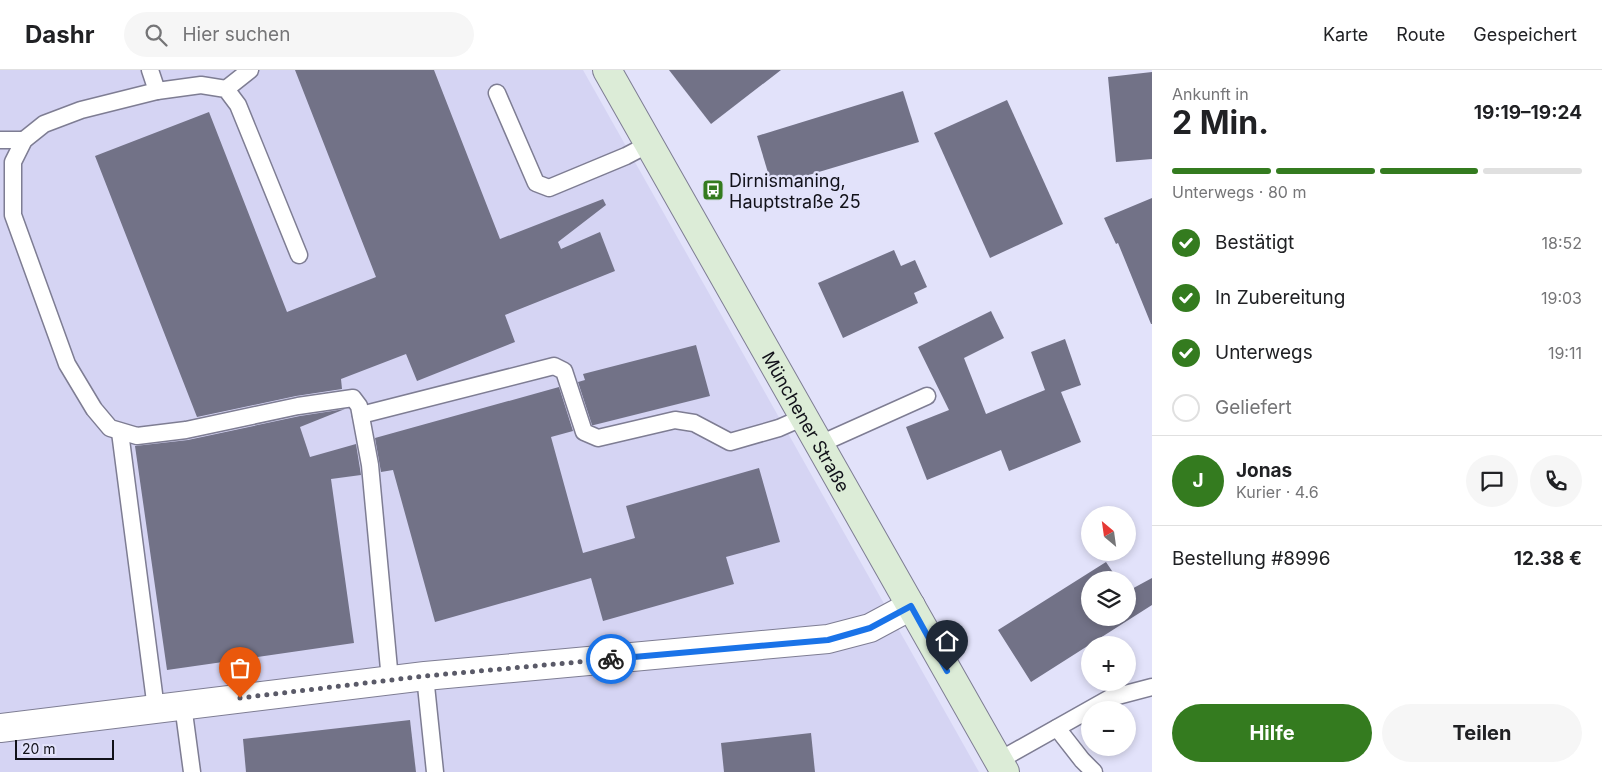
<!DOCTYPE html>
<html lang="de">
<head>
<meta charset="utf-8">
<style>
	:root { --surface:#fff; --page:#f6f6f6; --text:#202124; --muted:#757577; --line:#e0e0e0; --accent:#347b1f }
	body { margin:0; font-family:Inter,sans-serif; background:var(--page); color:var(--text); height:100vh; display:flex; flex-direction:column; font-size:19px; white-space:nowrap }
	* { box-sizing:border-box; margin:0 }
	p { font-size:16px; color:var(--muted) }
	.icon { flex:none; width:28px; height:28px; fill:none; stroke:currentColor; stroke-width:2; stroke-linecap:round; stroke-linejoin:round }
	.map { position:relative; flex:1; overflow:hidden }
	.sheet { display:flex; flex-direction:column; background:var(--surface); width:450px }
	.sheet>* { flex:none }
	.needle { width:32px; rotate:331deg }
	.buttons { position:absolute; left:1081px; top:436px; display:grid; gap:10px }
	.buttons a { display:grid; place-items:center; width:55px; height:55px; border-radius:50%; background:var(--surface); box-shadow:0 2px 8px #0003; font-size:25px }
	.scale { position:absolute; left:15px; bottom:12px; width:99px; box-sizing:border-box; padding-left:5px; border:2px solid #111119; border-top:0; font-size:14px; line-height:18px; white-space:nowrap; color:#111119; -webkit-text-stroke:4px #e2e2fa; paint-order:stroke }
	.pin { position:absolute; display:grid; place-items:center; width:42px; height:42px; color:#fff; margin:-51px -21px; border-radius:50% 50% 50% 0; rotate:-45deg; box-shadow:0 0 5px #0007 }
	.pin .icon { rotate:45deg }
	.courier { position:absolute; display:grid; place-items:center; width:50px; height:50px; margin:-25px; border:4px solid #1a73e8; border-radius:50%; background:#fff; color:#222; box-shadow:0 1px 6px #0007 }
	.overview em { font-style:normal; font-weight:700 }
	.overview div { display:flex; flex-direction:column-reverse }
	.overview { display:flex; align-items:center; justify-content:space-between; height:85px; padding:0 20px }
	h1 { font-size:32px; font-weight:700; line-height:38px }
	.bar { display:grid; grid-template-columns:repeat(4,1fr); gap:8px 5px; align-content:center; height:60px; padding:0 20px }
	.bar i { height:6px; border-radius:4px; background:var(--line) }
	.bar .current { background:var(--accent) }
	.bar p { grid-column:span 4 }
	.line { display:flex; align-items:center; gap:12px; padding:0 20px; border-top:1px solid var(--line) }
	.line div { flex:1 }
	.round { display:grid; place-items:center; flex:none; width:52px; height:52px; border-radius:26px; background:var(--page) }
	ol { padding:0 20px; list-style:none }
	li { display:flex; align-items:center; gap:15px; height:55px }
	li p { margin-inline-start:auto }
	li .icon { padding:5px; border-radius:50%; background:var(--accent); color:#fff; stroke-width:4 }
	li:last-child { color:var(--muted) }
	li i { width:28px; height:28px; border:2px solid var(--line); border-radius:50% }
	.cta { display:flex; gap:10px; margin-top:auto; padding:10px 20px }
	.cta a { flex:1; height:58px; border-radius:30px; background:var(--accent); color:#fff; font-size:20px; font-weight:700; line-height:58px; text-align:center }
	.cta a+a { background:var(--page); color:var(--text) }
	header { display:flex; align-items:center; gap:30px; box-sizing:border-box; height:70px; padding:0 25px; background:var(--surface); border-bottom:1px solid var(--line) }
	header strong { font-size:24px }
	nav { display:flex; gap:28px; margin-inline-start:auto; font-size:18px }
	.search { width:350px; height:45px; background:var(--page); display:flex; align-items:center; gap:12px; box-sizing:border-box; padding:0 18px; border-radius:28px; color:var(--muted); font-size:19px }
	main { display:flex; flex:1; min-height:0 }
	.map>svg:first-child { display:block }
	.built { fill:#d5d4f3 }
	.building { fill:#727287 }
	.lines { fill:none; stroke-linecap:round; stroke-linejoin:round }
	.lane-casing { stroke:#7e7d93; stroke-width:19 }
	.street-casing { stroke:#7e7d93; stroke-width:30 }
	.secondary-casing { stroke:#7e7d93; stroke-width:30 }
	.lane { stroke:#fff; stroke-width:16 }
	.street { stroke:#fff; stroke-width:28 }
	.secondary { stroke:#dcecd7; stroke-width:28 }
	.done { stroke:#5a5a68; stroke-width:5; stroke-dasharray:0 9 }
	.route { stroke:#1a73e8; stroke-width:6 }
	.labels { text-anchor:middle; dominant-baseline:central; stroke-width:4.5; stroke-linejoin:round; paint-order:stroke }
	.poi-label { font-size:18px; fill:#111119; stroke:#e2e2fa; text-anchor:start }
	.street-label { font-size:18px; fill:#111119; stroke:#e2e2fa }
</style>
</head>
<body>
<header>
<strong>Dashr</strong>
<div class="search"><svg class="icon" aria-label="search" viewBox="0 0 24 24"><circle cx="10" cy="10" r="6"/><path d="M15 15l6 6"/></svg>Hier suchen</div>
<nav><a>Karte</a><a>Route</a><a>Gespeichert</a></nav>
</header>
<main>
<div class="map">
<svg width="1152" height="702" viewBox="0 0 1152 702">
	<rect width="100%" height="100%" fill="#e2e2fa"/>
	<path class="built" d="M0,0H583L979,702H0Z"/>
	<g class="building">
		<path d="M295,0H434L500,169L603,129L606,135L558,172L561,179L600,162L615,201L505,245L515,272L417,311L406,284L341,309L342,319L296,326L197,347L95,86L209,42L287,242L376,207Z"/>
		<path d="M669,0H781L711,54Z"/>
		<path d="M1152,2V89L1116,92L1108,7Z"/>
		<path d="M903,21L919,72L772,116L757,66Z"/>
		<path d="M1007,30L1063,154L990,188L934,63Z"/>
		<path d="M1152,128V254H1151L1118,173L1116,174L1104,148Z"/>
		<path d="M894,180L901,196L915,190L927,217L914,223L918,233L843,268L818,213Z"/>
		<path d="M991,241L1004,268L964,288L986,344L1045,320L1031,282L1065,269L1081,315L1061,322L1081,372L1009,401L1001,380L927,410L906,357L949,340L918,277Z"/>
		<path d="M696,275L710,326L594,355H592L578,312L585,310L583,304Z"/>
		<path d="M559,317L573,361L551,367L583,483L635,468L626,436L759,398L780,472L726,487L734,514L603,551L591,508L435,552L393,400L381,402L375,368Z"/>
		<path d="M345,339L300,357L310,387L356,374L361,405L331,409L354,573L167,600L135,376L188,370L300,346Z"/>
		<path d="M1106,492L1118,510H1090V548H1128V521L1152,508V535L1031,612L998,560Z"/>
		<path d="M410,650L416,702H246L243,669Z"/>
		<path d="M811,663L815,702H724L721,673Z"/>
	</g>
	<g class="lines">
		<g class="lane-casing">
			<g id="lane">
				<path d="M150,0L157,21"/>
				<path d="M226,19L250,0"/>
				<path d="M497,23L536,113L549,118L626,86L649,74"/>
				<path d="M0,70H24"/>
				<path d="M299,185L238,35L226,19L201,15L157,21L81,40L44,54L24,70L13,92V145L67,294L94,339L110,358L137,366L186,360L298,336L353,328L359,336L370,395L390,610"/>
				<path d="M361,345L554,296L564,301L584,362L598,368L675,350L694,353L730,372L779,358L804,347"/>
				<path d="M120,362L156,639"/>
				<path d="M820,374L927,326"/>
				<path d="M425,606L435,702"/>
				<path d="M183,635L192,702"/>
				<path d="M1057,658L1082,690L1094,702"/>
				<path d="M998,691L1110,628L1152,617"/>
			</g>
		</g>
		<g class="street-casing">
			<path id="street" d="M0,658L425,606L828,569L870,558L911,536"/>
		</g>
		<g class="secondary-casing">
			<g id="secondary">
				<path id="s1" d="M607,0L1005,702"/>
			</g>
		</g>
		<use href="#lane" class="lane"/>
		<use href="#street" class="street"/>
		<use href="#secondary" class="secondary"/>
	</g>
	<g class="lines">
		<path class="done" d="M240,628L425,606L611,589"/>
		<path class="route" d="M611,589L828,570L870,558L911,536L947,601"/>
	</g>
	<defs>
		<g id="bus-square" transform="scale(1.125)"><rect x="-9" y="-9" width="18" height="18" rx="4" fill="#347b1f" stroke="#e2e2fa"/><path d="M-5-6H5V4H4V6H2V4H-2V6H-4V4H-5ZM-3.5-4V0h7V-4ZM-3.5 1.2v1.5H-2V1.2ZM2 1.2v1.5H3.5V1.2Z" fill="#fff"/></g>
	</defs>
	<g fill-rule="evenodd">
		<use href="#bus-square" x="713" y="120"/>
	</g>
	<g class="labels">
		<g class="poi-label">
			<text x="729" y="110">Dirnismaning,<tspan x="729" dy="21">Hauptstraße 25</tspan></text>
		</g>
		<g class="street-label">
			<text stroke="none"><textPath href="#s1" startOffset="404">Münchener Straße</textPath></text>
		</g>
	</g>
</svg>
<div class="buttons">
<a><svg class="needle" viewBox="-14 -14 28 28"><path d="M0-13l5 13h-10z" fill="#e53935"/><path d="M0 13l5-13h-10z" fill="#757577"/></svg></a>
<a><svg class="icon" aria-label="layers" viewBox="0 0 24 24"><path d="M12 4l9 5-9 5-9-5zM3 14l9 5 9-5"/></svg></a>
<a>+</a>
<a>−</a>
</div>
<div class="scale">20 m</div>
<div class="pin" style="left:240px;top:628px;background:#ea580c"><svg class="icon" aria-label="bag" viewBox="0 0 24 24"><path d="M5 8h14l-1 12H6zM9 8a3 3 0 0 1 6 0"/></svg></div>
<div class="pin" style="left:947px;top:601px;background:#1f2937"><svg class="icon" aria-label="home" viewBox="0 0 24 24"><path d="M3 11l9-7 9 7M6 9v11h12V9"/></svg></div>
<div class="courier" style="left:611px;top:589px"><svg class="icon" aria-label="bike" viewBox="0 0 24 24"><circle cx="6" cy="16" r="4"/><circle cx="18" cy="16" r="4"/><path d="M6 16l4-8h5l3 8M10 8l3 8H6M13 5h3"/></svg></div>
</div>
<section class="sheet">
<div class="overview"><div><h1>2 Min.</h1><p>Ankunft in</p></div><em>19:19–19:24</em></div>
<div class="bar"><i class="current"></i><i class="current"></i><i class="current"></i><i></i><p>Unterwegs · 80 m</p></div>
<ol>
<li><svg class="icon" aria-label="check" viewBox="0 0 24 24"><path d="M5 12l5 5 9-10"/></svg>Bestätigt<p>18:52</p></li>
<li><svg class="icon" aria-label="check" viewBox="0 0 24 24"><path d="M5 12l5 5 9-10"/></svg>In Zubereitung<p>19:03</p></li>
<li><svg class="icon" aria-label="check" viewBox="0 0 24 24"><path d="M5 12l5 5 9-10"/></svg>Unterwegs<p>19:11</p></li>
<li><i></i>Geliefert</li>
</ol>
<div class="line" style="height:90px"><b class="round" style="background:var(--accent);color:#fff">J</b><div><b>Jonas</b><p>Kurier · 4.6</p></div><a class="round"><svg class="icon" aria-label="chat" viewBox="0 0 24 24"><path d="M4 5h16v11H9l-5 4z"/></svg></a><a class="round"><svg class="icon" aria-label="phone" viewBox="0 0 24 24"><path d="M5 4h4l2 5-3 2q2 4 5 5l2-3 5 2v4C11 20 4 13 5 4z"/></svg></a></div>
<div class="line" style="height:65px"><div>Bestellung #8996</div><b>12.38 €</b></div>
<div class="cta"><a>Hilfe</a><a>Teilen</a></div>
</section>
</main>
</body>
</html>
